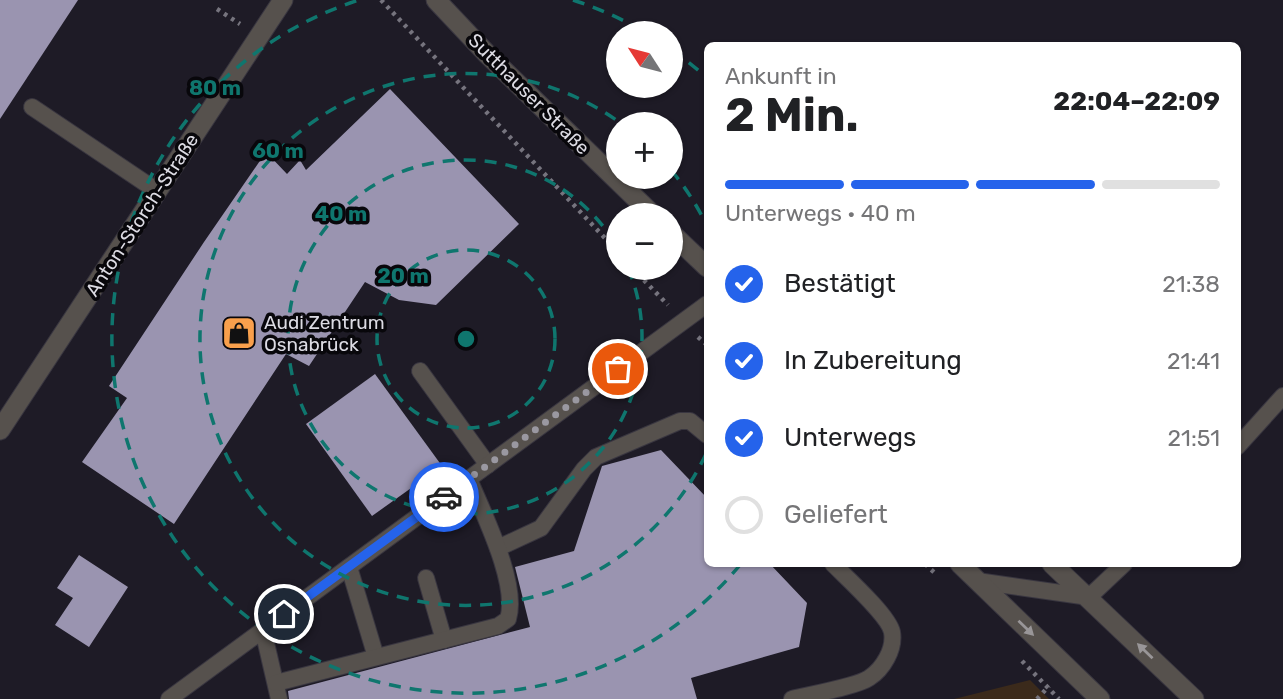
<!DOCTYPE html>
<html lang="de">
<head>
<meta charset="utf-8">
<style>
	:root { --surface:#fff; --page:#f2f2f2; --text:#202124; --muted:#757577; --line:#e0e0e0; --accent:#2563eb }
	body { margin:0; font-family:Rubik,sans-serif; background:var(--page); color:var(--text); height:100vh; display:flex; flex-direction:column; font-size:26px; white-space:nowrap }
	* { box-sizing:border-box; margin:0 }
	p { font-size:23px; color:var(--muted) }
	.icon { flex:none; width:38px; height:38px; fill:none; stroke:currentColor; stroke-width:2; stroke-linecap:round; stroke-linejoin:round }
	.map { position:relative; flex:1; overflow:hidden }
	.sheet { position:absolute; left:704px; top:42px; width:537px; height:525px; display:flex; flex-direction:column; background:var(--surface); border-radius:10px; box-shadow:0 2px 5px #0004 }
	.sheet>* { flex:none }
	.needle { width:46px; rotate:306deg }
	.controls { position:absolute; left:606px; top:21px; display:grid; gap:14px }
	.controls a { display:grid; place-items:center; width:77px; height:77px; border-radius:50%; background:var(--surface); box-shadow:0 2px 5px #0004; font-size:35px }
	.pin { position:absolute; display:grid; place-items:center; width:60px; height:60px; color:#fff; margin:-30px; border:4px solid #fff; border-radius:50%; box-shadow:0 2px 7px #0007 }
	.courier { position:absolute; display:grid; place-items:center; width:70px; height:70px; margin:-35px; border:5px solid #2563eb; border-radius:50%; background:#fff; color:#222; box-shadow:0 2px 9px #0007 }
	.summary em { font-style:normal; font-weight:700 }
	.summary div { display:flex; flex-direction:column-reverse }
	.summary { display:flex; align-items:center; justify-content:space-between; height:119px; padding:0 21px }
	h1 { font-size:46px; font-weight:700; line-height:52px }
	.bar { display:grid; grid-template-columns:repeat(4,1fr); gap:10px 7px; align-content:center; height:84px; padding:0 21px }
	.bar i { height:9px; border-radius:5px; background:var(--line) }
	.bar .active { background:var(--accent) }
	.bar p { grid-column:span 4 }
	ol { padding:0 21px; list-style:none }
	li { display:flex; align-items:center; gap:21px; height:77px }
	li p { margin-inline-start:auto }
	li .icon { padding:7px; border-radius:50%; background:var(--accent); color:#fff; stroke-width:4 }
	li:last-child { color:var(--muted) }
	li i { width:38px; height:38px; border:4px solid var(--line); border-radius:50% }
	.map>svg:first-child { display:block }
	.green { fill:#3b2a1b }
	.building { fill:#9a94b0 }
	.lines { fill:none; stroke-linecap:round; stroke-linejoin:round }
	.service-casing { stroke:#393640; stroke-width:18 }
	.minor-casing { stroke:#393640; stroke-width:21 }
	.tertiary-casing { stroke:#393640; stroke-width:21 }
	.path { stroke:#76747e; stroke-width:4.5; stroke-dasharray:3.5 5; stroke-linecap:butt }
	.service { stroke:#56514d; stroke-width:16 }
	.minor { stroke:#56514d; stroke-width:19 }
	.tertiary { stroke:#56514d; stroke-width:19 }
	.oneway { fill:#999698 }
	.done { stroke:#9a98a1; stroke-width:7; stroke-dasharray:0 12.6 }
	.route { stroke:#2563eb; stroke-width:9 }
	.ring { fill:none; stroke:#0f766e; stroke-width:3.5; stroke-dasharray:12 9 }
	.labels { text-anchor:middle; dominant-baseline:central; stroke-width:7; stroke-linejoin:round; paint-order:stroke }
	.street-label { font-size:19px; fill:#dcdbe3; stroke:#08070b }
	.poi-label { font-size:19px; fill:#dcdbe3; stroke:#08070b; text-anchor:start }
	.centre { fill:#0f766e; stroke:#08070b; stroke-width:3.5 }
	.ring-label { font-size:21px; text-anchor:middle; font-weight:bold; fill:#0f766e; stroke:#08070b; stroke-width:7; stroke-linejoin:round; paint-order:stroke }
</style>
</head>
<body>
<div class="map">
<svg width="1283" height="699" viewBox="0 0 1283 699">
	<rect width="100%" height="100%" fill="#1e1b26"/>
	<path class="green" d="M1030,680L1049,699H954Z"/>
	<g class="building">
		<path d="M0,0H78L0,119Z"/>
		<path d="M390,89L519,224L436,305L399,300L365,282L309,366L286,354L174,524L82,462L127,398L109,386L204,242L266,152L287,174L300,160L306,170Z"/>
		<path d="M375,374L442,466L372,516L306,424Z"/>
		<path d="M661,450L707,498V564H770L807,603L799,647L691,678L697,699H289L288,691L530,627L515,567L574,551L602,466Z"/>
		<path d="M79,555L128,587L89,647L55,625L73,598L57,588Z"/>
	</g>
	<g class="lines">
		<g class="service-casing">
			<g id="service">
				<path d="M32,107L157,191"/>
				<path d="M420,371L488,465"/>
				<path d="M1237,447L1283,396"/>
				<path d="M498,548L541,528L584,469L596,457L680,421H690L707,435"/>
				<path d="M349,567L376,657"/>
				<path d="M426,578L444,640"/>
				<path d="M977,581L1089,597L1124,564"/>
				<path d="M263,630L279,699"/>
				<path d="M276,683L498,626L508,619C519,584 483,513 469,479"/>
				<path d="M169,699L707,304"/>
				<path d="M792,699C808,695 858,686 869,678C883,669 895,649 892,632C889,616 846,577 833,564"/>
			</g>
		</g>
		<g class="minor-casing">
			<path id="minor" d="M0,430L283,0"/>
		</g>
		<g class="tertiary-casing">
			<g id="tertiary">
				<path d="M436,0L487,54L653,215"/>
				<path d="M670,232L707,267"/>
				<path d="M960,564L1100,699"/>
				<path d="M1052,564L1194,699"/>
			</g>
		</g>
		<g class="path">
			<path d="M381,0L618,252"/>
			<path d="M217,9L240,24"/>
			<path d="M632,268L668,305"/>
			<path d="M698,337L707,345"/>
			<path d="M925,564L937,575"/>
			<path d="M1022,661L1059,699"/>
			<path d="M1037,699L1049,686"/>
		</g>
		<use href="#service" class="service"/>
		<use href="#minor" class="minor"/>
		<use href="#tertiary" class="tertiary"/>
	</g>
	<defs><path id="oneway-solid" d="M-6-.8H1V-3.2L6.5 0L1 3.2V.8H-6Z" transform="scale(1.75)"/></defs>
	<g class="oneway">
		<use href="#oneway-solid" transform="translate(1026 628) rotate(44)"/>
		<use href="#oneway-solid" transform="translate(1145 651) rotate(-136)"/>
	</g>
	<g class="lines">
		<path class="done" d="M444,497L618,369"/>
		<path class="route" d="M284,614L444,497"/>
	</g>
	<g class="ring">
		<circle cx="466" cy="339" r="89"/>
		<path d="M628 268A177 177 0 1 1 618 248"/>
		<path d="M706 454A266 266 0 1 1 622 124M671 170A266 266 0 0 1 706 224"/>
		<path d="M740 565A355 355 0 1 1 359 0M573 0A355 355 0 0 1 646 33M672 50A355 355 0 0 1 706 77"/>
	</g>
	<defs>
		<g id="shop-square" transform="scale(1.75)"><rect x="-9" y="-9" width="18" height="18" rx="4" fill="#f9a04c" stroke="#08070b"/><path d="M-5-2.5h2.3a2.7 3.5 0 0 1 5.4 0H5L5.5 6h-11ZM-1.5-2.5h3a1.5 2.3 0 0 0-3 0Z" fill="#111"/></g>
	</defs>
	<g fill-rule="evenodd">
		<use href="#shop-square" x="239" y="333"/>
	</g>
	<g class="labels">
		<g class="street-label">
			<text transform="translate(529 94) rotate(45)">Sutthauser Straße</text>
			<text transform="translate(142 215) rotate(-57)">Anton-Storch-Straße</text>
		</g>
		<g class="poi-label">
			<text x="264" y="322">Audi Zentrum<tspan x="264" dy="22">Osnabrück</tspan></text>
		</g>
	</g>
	<circle cx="466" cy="339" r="10" class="centre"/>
	<g class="ring-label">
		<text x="215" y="95">80 m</text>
		<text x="278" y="158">60 m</text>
		<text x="341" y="221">40 m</text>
		<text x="403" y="283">20 m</text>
	</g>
</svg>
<div class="controls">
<a><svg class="needle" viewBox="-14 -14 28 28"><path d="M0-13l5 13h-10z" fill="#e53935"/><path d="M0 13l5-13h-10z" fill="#757577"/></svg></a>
<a>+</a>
<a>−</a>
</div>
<div class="pin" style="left:618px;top:369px;background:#ea580c"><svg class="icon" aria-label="bag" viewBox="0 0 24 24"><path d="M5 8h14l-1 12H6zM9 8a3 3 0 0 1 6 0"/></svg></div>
<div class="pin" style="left:284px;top:614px;background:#1f2937"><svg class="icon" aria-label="home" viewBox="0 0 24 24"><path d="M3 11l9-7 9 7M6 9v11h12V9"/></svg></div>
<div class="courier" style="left:444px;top:497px"><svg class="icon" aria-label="car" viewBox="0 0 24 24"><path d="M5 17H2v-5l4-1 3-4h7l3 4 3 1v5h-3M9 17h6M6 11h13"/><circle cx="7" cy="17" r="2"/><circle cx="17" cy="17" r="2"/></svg></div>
<section class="sheet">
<div class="summary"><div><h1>2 Min.</h1><p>Ankunft in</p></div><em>22:04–22:09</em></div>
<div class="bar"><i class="active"></i><i class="active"></i><i class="active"></i><i></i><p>Unterwegs · 40 m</p></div>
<ol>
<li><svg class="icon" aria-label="check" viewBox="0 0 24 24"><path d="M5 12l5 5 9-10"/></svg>Bestätigt<p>21:38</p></li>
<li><svg class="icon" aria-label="check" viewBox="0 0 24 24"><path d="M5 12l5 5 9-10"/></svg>In Zubereitung<p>21:41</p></li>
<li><svg class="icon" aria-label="check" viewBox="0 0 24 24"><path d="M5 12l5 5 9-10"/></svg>Unterwegs<p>21:51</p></li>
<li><i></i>Geliefert</li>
</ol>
</section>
</div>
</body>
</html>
